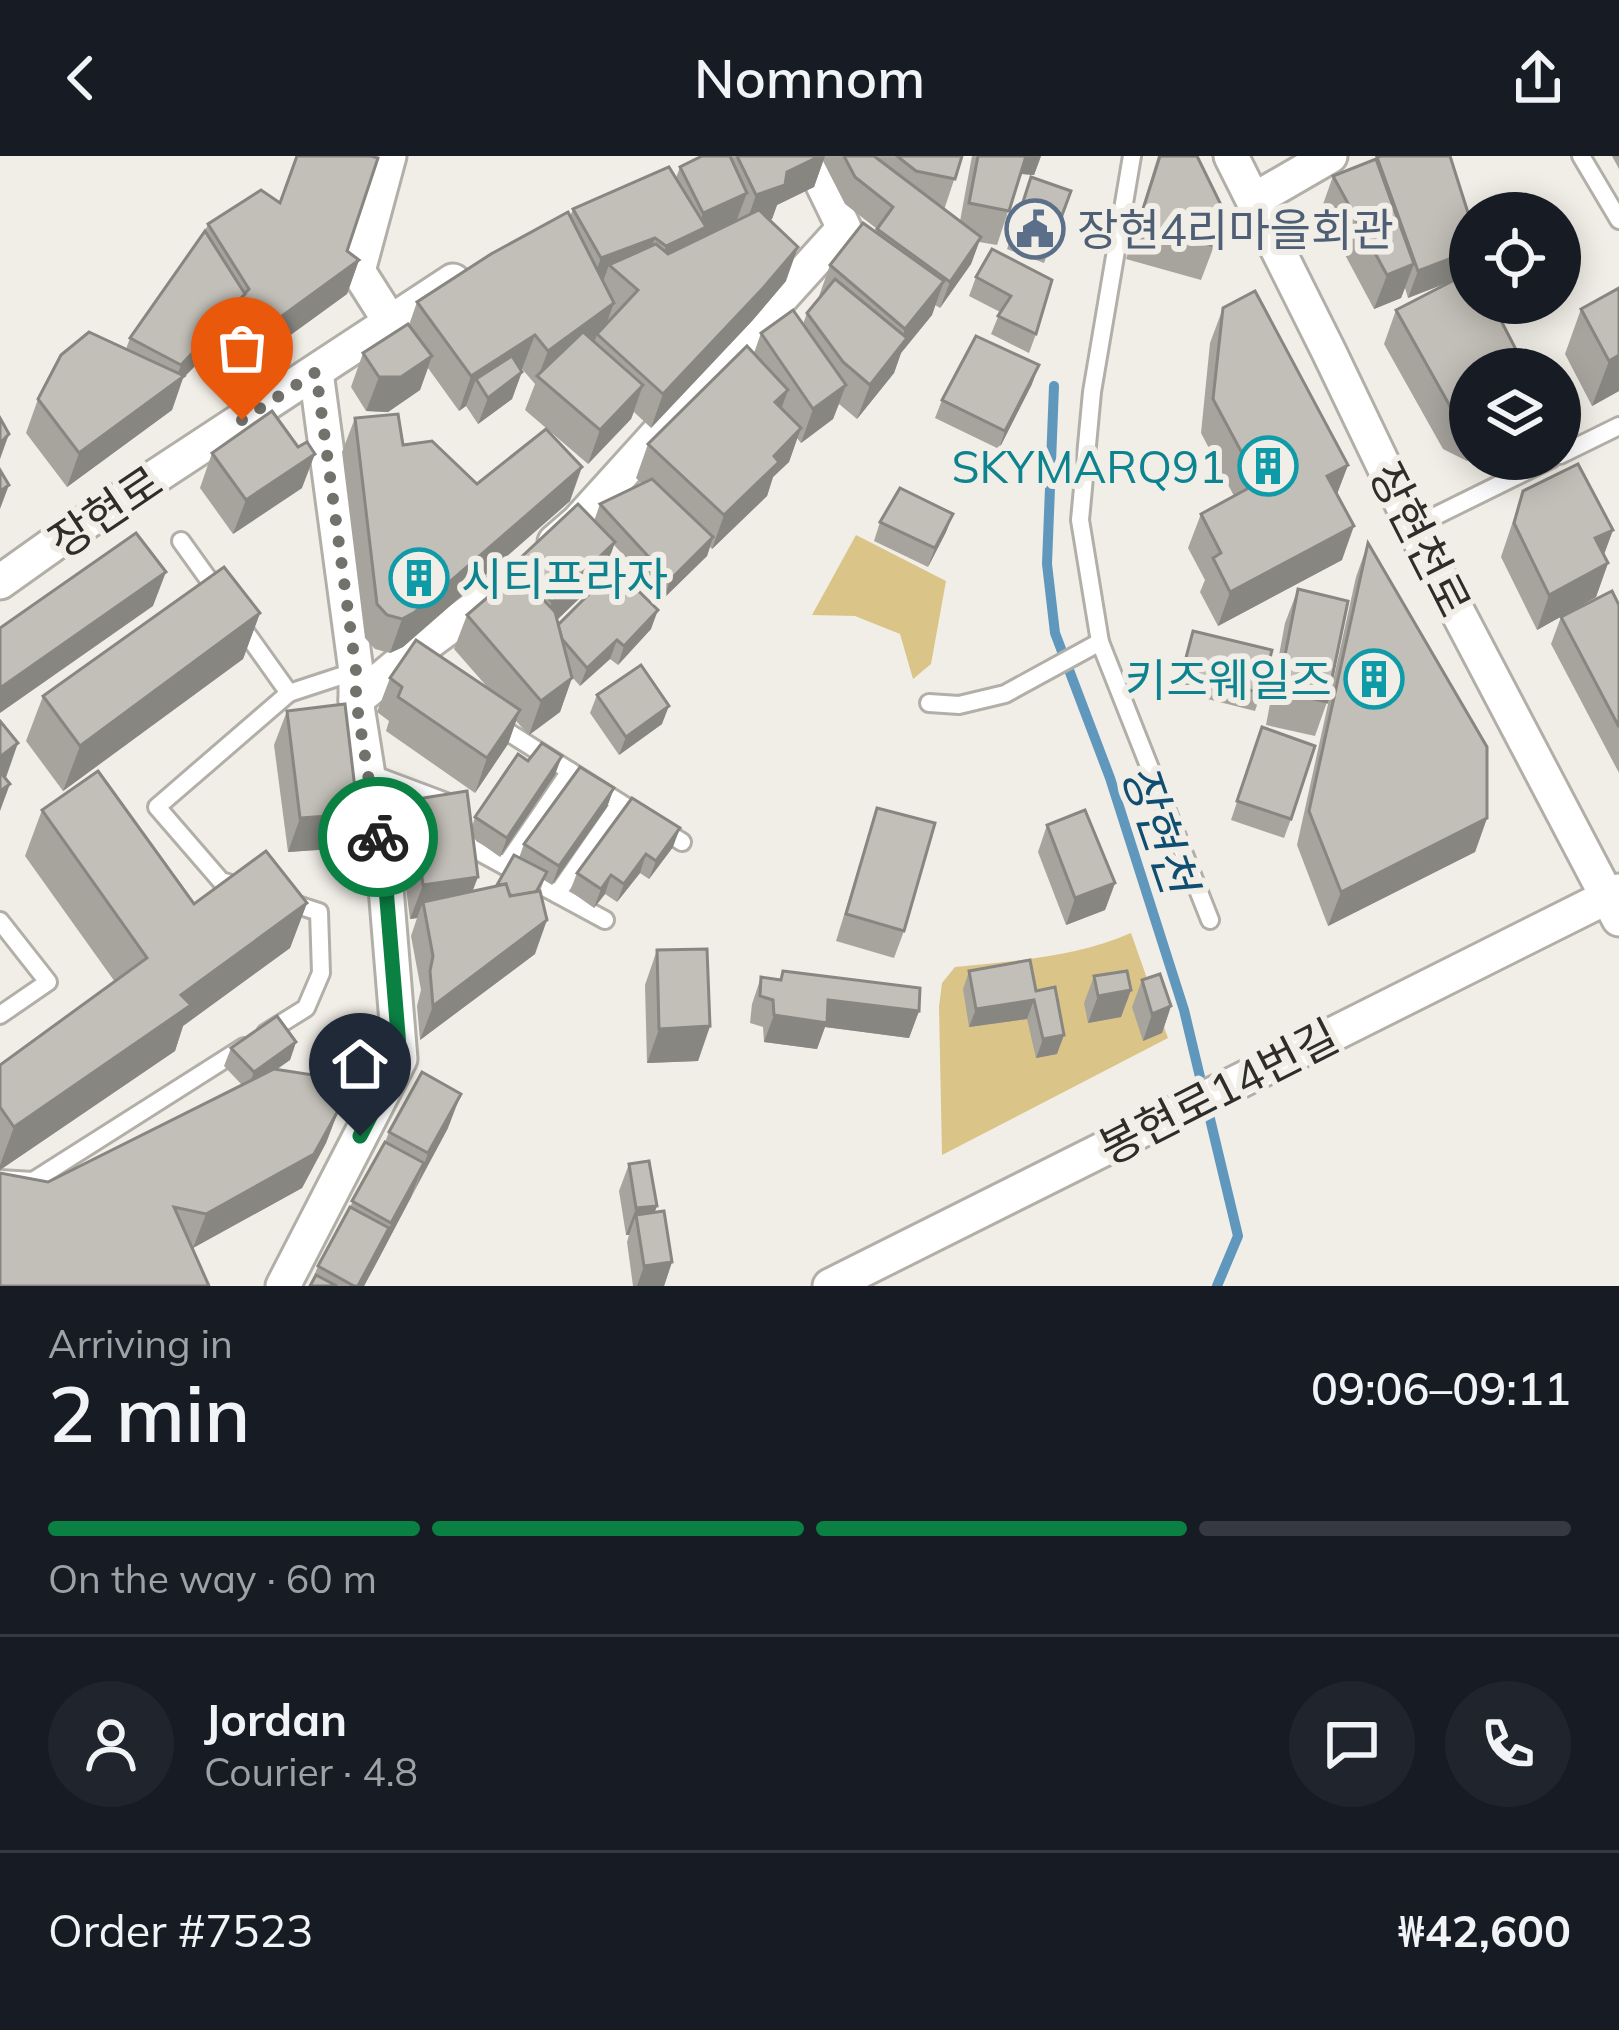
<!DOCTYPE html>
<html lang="en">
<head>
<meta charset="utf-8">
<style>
	:root { --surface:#171b24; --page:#20242c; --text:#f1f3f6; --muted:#9ea1a6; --line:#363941; --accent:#0b8043 }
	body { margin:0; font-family:Mulish,"Noto Sans KR",sans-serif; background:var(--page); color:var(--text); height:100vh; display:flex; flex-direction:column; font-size:45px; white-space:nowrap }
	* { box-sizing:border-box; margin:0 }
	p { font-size:39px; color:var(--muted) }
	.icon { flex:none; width:66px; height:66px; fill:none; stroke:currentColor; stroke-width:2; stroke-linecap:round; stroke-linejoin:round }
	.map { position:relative; height:1130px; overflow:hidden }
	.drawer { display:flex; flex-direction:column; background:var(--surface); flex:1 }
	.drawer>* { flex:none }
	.tools { position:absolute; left:1449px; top:36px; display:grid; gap:24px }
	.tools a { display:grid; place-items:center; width:132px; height:132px; border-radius:50%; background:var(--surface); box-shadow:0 6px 30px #0003; font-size:60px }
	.pin { position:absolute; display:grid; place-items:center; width:102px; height:102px; color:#fff; margin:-123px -51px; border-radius:50% 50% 50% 0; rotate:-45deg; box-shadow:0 0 12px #0007 }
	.pin .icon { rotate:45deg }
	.courier { position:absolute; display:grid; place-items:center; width:120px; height:120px; margin:-60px; border:9px solid #0b8043; border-radius:50%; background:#fff; color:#222; box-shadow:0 3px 15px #0007 }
	.headline em { font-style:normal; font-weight:600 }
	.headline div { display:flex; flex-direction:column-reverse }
	.headline { display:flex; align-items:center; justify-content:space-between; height:204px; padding:0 48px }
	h1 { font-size:78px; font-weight:600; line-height:90px }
	.bar { display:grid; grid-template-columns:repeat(4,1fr); gap:18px 12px; align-content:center; height:144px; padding:0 48px }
	.bar i { height:15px; border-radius:9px; background:var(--line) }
	.bar .current { background:var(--accent) }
	.bar p { grid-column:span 4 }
	.line { display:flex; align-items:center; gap:30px; padding:0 48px; border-top:3px solid var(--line) }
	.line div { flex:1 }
	.round { display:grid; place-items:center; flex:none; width:126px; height:126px; border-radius:63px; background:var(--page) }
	header { display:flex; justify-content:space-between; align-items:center; height:156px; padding:0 48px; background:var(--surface); font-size:54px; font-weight:600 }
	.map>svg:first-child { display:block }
	.green { fill:#dbc488 }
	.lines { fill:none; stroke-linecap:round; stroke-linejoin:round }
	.stream { stroke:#6098bd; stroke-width:10 }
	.lane-casing { stroke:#b2afa8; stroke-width:22 }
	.street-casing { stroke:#b2afa8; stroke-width:39 }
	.lane { stroke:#fff; stroke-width:16 }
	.street { stroke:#fff; stroke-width:33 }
	.wall { fill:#a7a49e }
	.shaded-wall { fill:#888681 }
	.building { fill:#c2bfb8; stroke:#888681; stroke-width:3 }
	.done { stroke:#72716c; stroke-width:12; stroke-dasharray:0 21.6 }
	.route { stroke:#0b8043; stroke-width:15 }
	.labels { text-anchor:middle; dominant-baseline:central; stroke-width:12; stroke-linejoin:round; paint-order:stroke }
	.service-label { font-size:45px; fill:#4e5e75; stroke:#f1eee7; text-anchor:start }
	.culture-label { font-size:45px; fill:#0d838f; stroke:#f1eee7; text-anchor:end }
	.street-label { font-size:45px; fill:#2e2d2a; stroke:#f1eee7 }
	.water-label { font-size:48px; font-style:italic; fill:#0f4e71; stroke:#f1eee7 }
</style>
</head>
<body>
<header><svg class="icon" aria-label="back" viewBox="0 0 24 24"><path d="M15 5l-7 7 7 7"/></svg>Nomnom<svg class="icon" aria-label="share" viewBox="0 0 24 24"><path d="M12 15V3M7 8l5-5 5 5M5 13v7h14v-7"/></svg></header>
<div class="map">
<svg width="1619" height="1130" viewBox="0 0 1619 1130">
	<rect width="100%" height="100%" fill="#f1eee7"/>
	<g class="green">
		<path d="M856,379L946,425L931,508L913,523L900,478L855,460L812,459Z"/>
		<path d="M1131,777L1168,882L942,999L939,851L942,827L955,811C1014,805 1077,801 1131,777Z"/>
	</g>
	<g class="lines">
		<path class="stream" d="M1054,230L1047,408L1055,477L1110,622L1184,854L1238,1080L1217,1130"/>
		<g class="lane-casing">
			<g id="lane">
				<path d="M1132,0L1092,236L1080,364L1100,486L1210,764"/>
				<path d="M1581,0L1619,64"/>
				<path d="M1560,299L1619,270"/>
				<path d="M1413,371L1551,303"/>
				<path d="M181,385L219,438"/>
				<path d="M237,464L289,537L356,515"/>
				<path d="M929,547L959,549L1005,538L1100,486"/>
				<path d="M497,569L682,686"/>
				<path d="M369,617L449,647"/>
				<path d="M465,679L470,691L605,764"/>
				<path d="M505,710L570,615"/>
				<path d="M241,731L221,725L157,651L289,537"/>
				<path d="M557,738L620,647"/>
				<path d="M0,765L48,826L0,859"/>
				<path d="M266,877L306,852L321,817L319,756L288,746"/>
				<path d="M0,1023L33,1025L244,891"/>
			</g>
		</g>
		<g class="street-casing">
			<g id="street">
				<path d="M389,0L358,115L391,167"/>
				<path d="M1231,0L1329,196L1413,371L1619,763"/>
				<path d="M1254,44L1330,0"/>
				<path d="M555,386L578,366L844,72L809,0"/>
				<path d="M0,426L59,384L453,125"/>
				<path d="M356,544L399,508L502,432"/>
				<path d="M283,1130L400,903L386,732L356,544V515L316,216"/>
				<path d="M830,1130L1619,735"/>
			</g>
		</g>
		<use href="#lane" class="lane"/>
		<use href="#street" class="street"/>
	</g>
	<g class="wall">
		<path d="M702,0H962L944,54L960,65L972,0H1041L1034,19L1022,18L1018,25L997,89L979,86L971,108L940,152L935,149L932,159L901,197L894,217L857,263L839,248L833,263L801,287L797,282L789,306L773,321L767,340L712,393L710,391L707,400L664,442L614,389L603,420L557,464L558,469L651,473L618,509L610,503L580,530L572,521L560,556L529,579L516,565L508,588L475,637L386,575L389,565L377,556L390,522L489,533L454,493L467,459L510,422L515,407L594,365L600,348L642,328L636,322L648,288L754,197L761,177L803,168L807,157L818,143L830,109L876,76L877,73L845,48L823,5L814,31L777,49L772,63L769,64L786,125L752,165L651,272L634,256L631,263L588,308L525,254L535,228L522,213L512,243L478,268L466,250L459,255L428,212L420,234L388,256L366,255L351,231L363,197L409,169L417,146L570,61L573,53L676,22L680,11Z"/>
		<path d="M1158,0H1197L1214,90L1201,124L1126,103Z"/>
		<path d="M1450,0L1470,213V303L1467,305L1443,293L1384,188L1396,154L1455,124L1408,142L1405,132L1401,142L1374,153L1321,54L1333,20L1376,5L1377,1Z"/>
		<path d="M1612,0H1619V13Z"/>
		<path d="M1031,21L1071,35L1044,107L1007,93Z"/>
		<path d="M208,68L347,95L359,104L347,138L241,215L218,187L183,222L172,254L67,331L26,277L38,243L126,193L130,182L205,75Z"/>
		<path d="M992,93L1036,178L1029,197L991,178L1000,156L969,140L976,121Z"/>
		<path d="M1619,132V235L1592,250L1565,198L1581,153Z"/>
		<path d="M1223,152L1348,309L1337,338L1342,404L1218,470L1200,436L1205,424L1188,392L1201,358L1234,340L1201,277L1210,187Z"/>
		<path d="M1032,228L999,293L935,262L942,244Z"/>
		<path d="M355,262L403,289L477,328L570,345L403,491L390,497L375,493L365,482L342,296Z"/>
		<path d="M212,297L302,332L233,378L200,332Z"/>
		<path d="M1523,335L1613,374L1604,399L1608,407L1596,441L1537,474L1501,401Z"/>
		<path d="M953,358L946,376L928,411L874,385L880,366Z"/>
		<path d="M1368,387L1487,662L1475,696L1328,770L1297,689L1356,421Z"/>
		<path d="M1298,433L1327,546L1315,580L1266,569L1285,467Z"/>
		<path d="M1619,449V617L1551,488L1561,461Z"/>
		<path d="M260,457L243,503L63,635L26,585L43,540Z"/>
		<path d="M1193,475L1261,537L1255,555L1176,535Z"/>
		<path d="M597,539L662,568L619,599L590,557Z"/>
		<path d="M287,555L358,658L346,692L288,696L274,589Z"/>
		<path d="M1262,571L1291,663L1284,682L1231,664Z"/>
		<path d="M528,605L555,619L500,701L473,682V735L497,729L519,702L524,688L614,632L607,651L552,729L544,724L540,735L535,798L420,884L417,850L421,834L411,780L417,762L410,763L399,679L411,644L472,671L475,661Z"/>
		<path d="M877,652L904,775L894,802L836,785Z"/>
		<path d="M42,654L194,748L307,747L290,792L183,870L175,895L0,1014V909L115,826L25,700Z"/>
		<path d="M1047,669L1115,727L1105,754L1066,769L1038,696Z"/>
		<path d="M673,691L649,723L640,717L617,746L605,738L594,752L570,735L577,717Z"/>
		<path d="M657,794L710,870L698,905L647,907L645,829Z"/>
		<path d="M783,815L919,855L909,882L825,871L817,893L764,886L763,871L750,867L752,848L761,821L780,824Z"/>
		<path d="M969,815L1036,835L1057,898L1036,902L1027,863L969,871L963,833Z"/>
		<path d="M1094,820L1131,834L1121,861L1088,867L1084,847Z"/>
		<path d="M1142,824L1171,850L1162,877L1143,885L1132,851Z"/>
		<path d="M296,886L290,904L277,913L339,953L326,987L302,1032L193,1092L48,1026L242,929L224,910L231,892Z"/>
		<path d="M448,972L364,1130H310L318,1110L385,986L389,976Z"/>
		<path d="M629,1008L655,1057L672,1106L664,1130H633L627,1086L629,1079H626L619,1035Z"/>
	</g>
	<g class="shaded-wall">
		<path d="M820,0H825L814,31L777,49L772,63L744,73L756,39L787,16Z"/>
		<path d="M1026,0H1041L1034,19L1022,18L1014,33Z"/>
		<path d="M747,37L734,71L654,124L666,90L696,75L703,57Z"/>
		<path d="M981,81L971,108L940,152L950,126Z"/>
		<path d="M655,82L643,116L609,109L601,131L588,136L601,102Z"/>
		<path d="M798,91L786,125L752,165L651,272L663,238Z"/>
		<path d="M1470,95L1469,118L1408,142L1418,115Z"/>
		<path d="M359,104L347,138L241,215L253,181Z"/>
		<path d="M1414,108L1401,142L1374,153L1387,119Z"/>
		<path d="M944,125L932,159L901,197L894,217L857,263L870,229L898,194L905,173Z"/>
		<path d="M614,147L601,182L597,178L594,187L538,221L548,195Z"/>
		<path d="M227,160L218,187L183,222L172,254L67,331L79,297L174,228L181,209Z"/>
		<path d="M535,179L522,213L485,237L476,223L466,250L459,255L471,220Z"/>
		<path d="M1619,199V235L1592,250L1609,205Z"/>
		<path d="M432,200L420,234L388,256L366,255L379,221Z"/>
		<path d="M1039,209L1032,228L999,293L1005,275Z"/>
		<path d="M522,216L512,243L478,268L488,242Z"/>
		<path d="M643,229L631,263L588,308L600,274Z"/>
		<path d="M846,229L833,263L801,287L813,253Z"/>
		<path d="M788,234L776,268L775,246Z"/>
		<path d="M801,272L789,306L773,321L767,340L712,393L724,359L774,300Z"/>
		<path d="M9,278L0,303V287Z"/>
		<path d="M315,298L302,332L233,378L246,344Z"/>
		<path d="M1348,309L1335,343L1327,320Z"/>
		<path d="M582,311L570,345L403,491L390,497L402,463Z"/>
		<path d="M9,329L0,353V335Z"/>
		<path d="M953,358L946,376L928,411L935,392Z"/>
		<path d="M1354,370L1342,404L1218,470L1230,436Z"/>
		<path d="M1613,374L1600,408L1595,382Z"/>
		<path d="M713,381L707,400L664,442L670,424Z"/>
		<path d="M615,386L603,420L540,480L552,446Z"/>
		<path d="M1608,407L1596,441L1537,474L1549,439Z"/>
		<path d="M166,416L153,450L0,557V532Z"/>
		<path d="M658,454L651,473L618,509L624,490Z"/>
		<path d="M260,457L243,503L63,635L80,590Z"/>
		<path d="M617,484L610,503L580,530L587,512Z"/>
		<path d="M572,522L560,556L529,579L541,545Z"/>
		<path d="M669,550L662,568L619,599L626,581Z"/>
		<path d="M520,554L508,588L475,637L487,602Z"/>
		<path d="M18,587L2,633L0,634V601Z"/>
		<path d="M562,600L555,619L500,701L507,682Z"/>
		<path d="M10,628L0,655V635Z"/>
		<path d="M614,632L607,651L552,729L559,710Z"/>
		<path d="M358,658L346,692L288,696L300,662Z"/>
		<path d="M1487,662L1475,696L1328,770L1341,736Z"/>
		<path d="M680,672L673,691L649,723L656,705Z"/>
		<path d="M646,698L640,717L617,746L624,728Z"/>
		<path d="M611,719L605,738L594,752L601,733Z"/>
		<path d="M478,721L465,755L423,746L417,762L410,763L423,729Z"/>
		<path d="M1115,727L1105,754L1066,769L1075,742Z"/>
		<path d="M307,747L290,792L183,870L175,895L0,1014V1009L14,971L181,839Z"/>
		<path d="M547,764L535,798L420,884L433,850Z"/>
		<path d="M1131,834L1121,861L1088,867L1098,840Z"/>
		<path d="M828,844L919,855L909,882L825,871L817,893L764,886L774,859Z"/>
		<path d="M1034,844L1027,863L969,871L976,853Z"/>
		<path d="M1171,850L1162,877L1143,885L1152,858Z"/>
		<path d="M710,870L698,905L647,907L659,873Z"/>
		<path d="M1064,879L1057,898L1036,902L1043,883Z"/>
		<path d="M296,886L290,904L247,934L254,916Z"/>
		<path d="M461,938L448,972L416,1031L428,997Z"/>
		<path d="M339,953L326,987L302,1032L193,1092L206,1058Z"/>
		<path d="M424,1007L411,1041L377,1106L364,1130H358Z"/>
		<path d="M657,1050L647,1077L636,1059L629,1079H626L636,1052Z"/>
		<path d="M672,1106L664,1130H637L644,1110Z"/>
	</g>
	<g class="building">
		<path d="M297,0H371L378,2L347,95L359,104L253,181L230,153L249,133L208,68L261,34L280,47Z"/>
		<path d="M702,0H730L747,37L703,57L680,11Z"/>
		<path d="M737,0H820L787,16L785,29L756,39Z"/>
		<path d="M844,0H874L981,81L950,126L877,73L893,51L855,21Z"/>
		<path d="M897,0H962L955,23L916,15Z"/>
		<path d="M978,0H1026L1009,55L969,47Z"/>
		<path d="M1160,0H1197L1225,57L1214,90L1138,69Z"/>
		<path d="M1381,0H1450L1470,63V95L1418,115L1377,1Z"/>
		<path d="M1376,3L1414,108L1387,119L1333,20Z"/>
		<path d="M669,11L706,71L666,90L655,82L601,102L573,53Z"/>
		<path d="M1031,21L1071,35L1051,89L1014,74Z"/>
		<path d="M759,54L798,91L764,131L663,238L597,178L638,134L609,109L656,88L668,98Z"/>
		<path d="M568,56L614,147L548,195L535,179L471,220L417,146L491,98Z"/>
		<path d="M863,67L944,125L905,173L830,109Z"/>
		<path d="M205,75L245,138L230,153L227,160L181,209L130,182Z"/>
		<path d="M992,93L1052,124L1036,178L998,160L1011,140L976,121Z"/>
		<path d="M1470,116V147H1492L1526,213H1470V266L1455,259L1396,154Z"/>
		<path d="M835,123L907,182L870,229L843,206L807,157Z"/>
		<path d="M1619,132V199L1609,205L1581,153Z"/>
		<path d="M1255,135L1348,309L1327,320L1354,370L1230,436L1213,402L1221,397L1201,358L1258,327L1213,243L1223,152Z"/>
		<path d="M793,154L846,229L813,253L761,177Z"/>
		<path d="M408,168L432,200L401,221H379L363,197Z"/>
		<path d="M89,176L184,220L79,297L38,243L61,199Z"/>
		<path d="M583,176L643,229L600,274L537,220Z"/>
		<path d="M976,180L1039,209L1005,275L942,244Z"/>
		<path d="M747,190L788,234L775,246L801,272L774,300L779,306L724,359L648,288Z"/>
		<path d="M512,200L522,216L488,242L476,223Z"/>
		<path d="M272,255L298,291L307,286L315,298L246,344L212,297Z"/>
		<path d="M398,258L403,289L432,285L477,328L546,273L582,311L415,456L402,463L387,459L377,448L355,262Z"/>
		<path d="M0,262L9,278L0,287Z"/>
		<path d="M1578,308L1613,374L1595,382L1608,407L1549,439L1514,367L1523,335Z"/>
		<path d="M0,314L9,329L0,335Z"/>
		<path d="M652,323L713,381L670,424L600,348Z"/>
		<path d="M900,332L953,358L935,392L880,366Z"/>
		<path d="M578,348L615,386L552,446L515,407Z"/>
		<path d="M136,377L166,416L0,532V472Z"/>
		<path d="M1368,387L1487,591V662L1341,736L1309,655Z"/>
		<path d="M224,411L260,457L80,590L43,540Z"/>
		<path d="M615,412L658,454L624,490L617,484L587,512L562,483L558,469Z"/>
		<path d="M517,416L555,456L572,522L541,545L467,459Z"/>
		<path d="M1298,433L1348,445L1327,546L1278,535Z"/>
		<path d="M1612,435L1619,449V571L1561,461Z"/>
		<path d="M1193,475L1272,494L1261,537L1182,517Z"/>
		<path d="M416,484L520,554L487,602L398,541L402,531L390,522Z"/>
		<path d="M641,509L669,550L626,581L597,539Z"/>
		<path d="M345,548L358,658L300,662L287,555Z"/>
		<path d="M0,565L18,587L0,601Z"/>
		<path d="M1262,571L1315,590L1291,663L1237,645Z"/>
		<path d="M542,587L562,600L507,682L475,661L518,598L528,605Z"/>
		<path d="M580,611L614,632L559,710L524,688Z"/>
		<path d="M98,615L194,748L266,695L307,747L181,839L191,849L14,971L0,951V909L147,802L42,654Z"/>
		<path d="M0,616L10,628L0,635Z"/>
		<path d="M467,635L478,721L423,729L411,644Z"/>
		<path d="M632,642L680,672L656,705L646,698L624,728L611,719L601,733L577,717Z"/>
		<path d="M877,652L935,667L904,775L846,758Z"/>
		<path d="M1085,654L1115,727L1075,742L1047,669Z"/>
		<path d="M514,699L547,716L536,736L513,740L509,738L506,728L497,729Z"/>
		<path d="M506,728L510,740L540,735L547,764L433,850L430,815L433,800L423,746Z"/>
		<path d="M707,793L710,870L659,873L657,794Z"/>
		<path d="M1030,804L1036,835L1055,831L1064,879L1043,883L1034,844L976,853L969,815Z"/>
		<path d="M783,815L920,832L919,855L828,844L827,867L774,859L773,844L760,840L761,821L781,824Z"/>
		<path d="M1127,815L1131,834L1098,840L1094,820Z"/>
		<path d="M1160,818L1171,850L1152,858L1142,824Z"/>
		<path d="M277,860L296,886L254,916L231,892Z"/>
		<path d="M274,913L320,920L339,953L314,998L206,1058L174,1051L209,1130H0V1017L48,1026Z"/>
		<path d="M422,916L461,938L428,997L389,976Z"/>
		<path d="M385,986L424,1007L391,1067L352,1045Z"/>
		<path d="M649,1005L657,1050L636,1052L629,1008Z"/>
		<path d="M350,1051L389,1072L358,1130H354L318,1110Z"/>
		<path d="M664,1055L672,1106L644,1110L636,1059Z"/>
		<path d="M316,1119L337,1130H310Z"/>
	</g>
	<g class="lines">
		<path class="done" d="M242,264L316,216L356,515V544L378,681"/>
		<path class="route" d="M360,980L400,903L386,732L378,681"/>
	</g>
	<defs>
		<g id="civic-ring" transform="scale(3)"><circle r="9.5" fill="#f1eee7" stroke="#5c6f8a" stroke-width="1.5"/><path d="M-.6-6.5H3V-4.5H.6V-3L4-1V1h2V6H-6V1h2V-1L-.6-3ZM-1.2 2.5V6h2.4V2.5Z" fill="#5c6f8a"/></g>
		<g id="building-ring" transform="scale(3)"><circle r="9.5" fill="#f1eee7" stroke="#0f9aa8" stroke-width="1.5"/><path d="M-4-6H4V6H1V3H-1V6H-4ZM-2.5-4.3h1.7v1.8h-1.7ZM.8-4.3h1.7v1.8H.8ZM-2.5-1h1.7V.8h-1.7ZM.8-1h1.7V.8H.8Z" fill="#0f9aa8"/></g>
	</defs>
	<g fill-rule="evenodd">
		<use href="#civic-ring" x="1035" y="73"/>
		<use href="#building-ring" x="1268" y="310"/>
		<use href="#building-ring" x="419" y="422"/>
		<use href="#building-ring" x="1374" y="523"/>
	</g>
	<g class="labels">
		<g class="service-label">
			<text x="1077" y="73">장현4리마을회관</text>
		</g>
		<g class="culture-label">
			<text x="1226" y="310">SKYMARQ91</text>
			<text x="461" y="422" text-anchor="start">시티프라자</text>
			<text x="1332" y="523">키즈웨일즈</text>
		</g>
		<g class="street-label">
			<text transform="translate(105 355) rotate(-34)">장현로</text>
			<text transform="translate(1421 383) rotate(63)">장현천로</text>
			<text transform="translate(1218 935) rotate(-27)">봉현로14번길</text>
		</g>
		<g class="water-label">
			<text transform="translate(1160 672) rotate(71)">장현천</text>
		</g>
	</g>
</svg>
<div class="tools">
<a><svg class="icon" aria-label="locate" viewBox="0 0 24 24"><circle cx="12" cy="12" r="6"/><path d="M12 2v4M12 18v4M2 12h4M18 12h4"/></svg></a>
<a><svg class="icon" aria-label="layers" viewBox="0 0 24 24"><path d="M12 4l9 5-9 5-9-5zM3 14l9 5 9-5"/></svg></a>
</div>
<div class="pin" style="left:242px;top:264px;background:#ea580c"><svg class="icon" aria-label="bag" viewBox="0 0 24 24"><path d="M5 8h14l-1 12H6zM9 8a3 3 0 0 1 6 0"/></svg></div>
<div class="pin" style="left:360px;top:980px;background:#1f2937"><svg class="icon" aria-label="home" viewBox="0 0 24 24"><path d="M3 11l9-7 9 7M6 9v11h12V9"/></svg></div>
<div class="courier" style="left:378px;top:681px"><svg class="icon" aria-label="bike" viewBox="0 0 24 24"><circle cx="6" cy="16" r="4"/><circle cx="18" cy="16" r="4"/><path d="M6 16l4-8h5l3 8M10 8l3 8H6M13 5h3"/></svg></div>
</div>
<section class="drawer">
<div class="headline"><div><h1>2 min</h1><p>Arriving in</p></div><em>09:06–09:11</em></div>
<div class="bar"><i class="current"></i><i class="current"></i><i class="current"></i><i></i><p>On the way · 60 m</p></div>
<div class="line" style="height:216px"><a class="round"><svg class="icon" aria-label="person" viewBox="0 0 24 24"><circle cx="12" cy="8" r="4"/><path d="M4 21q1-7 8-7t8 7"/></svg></a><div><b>Jordan</b><p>Courier · 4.8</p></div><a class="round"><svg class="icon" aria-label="chat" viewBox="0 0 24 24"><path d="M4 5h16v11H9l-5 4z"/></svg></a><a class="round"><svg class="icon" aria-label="phone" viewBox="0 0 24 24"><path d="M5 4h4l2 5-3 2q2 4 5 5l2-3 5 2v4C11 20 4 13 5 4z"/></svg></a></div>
<div class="line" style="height:156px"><div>Order #7523</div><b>₩42,600</b></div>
</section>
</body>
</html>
